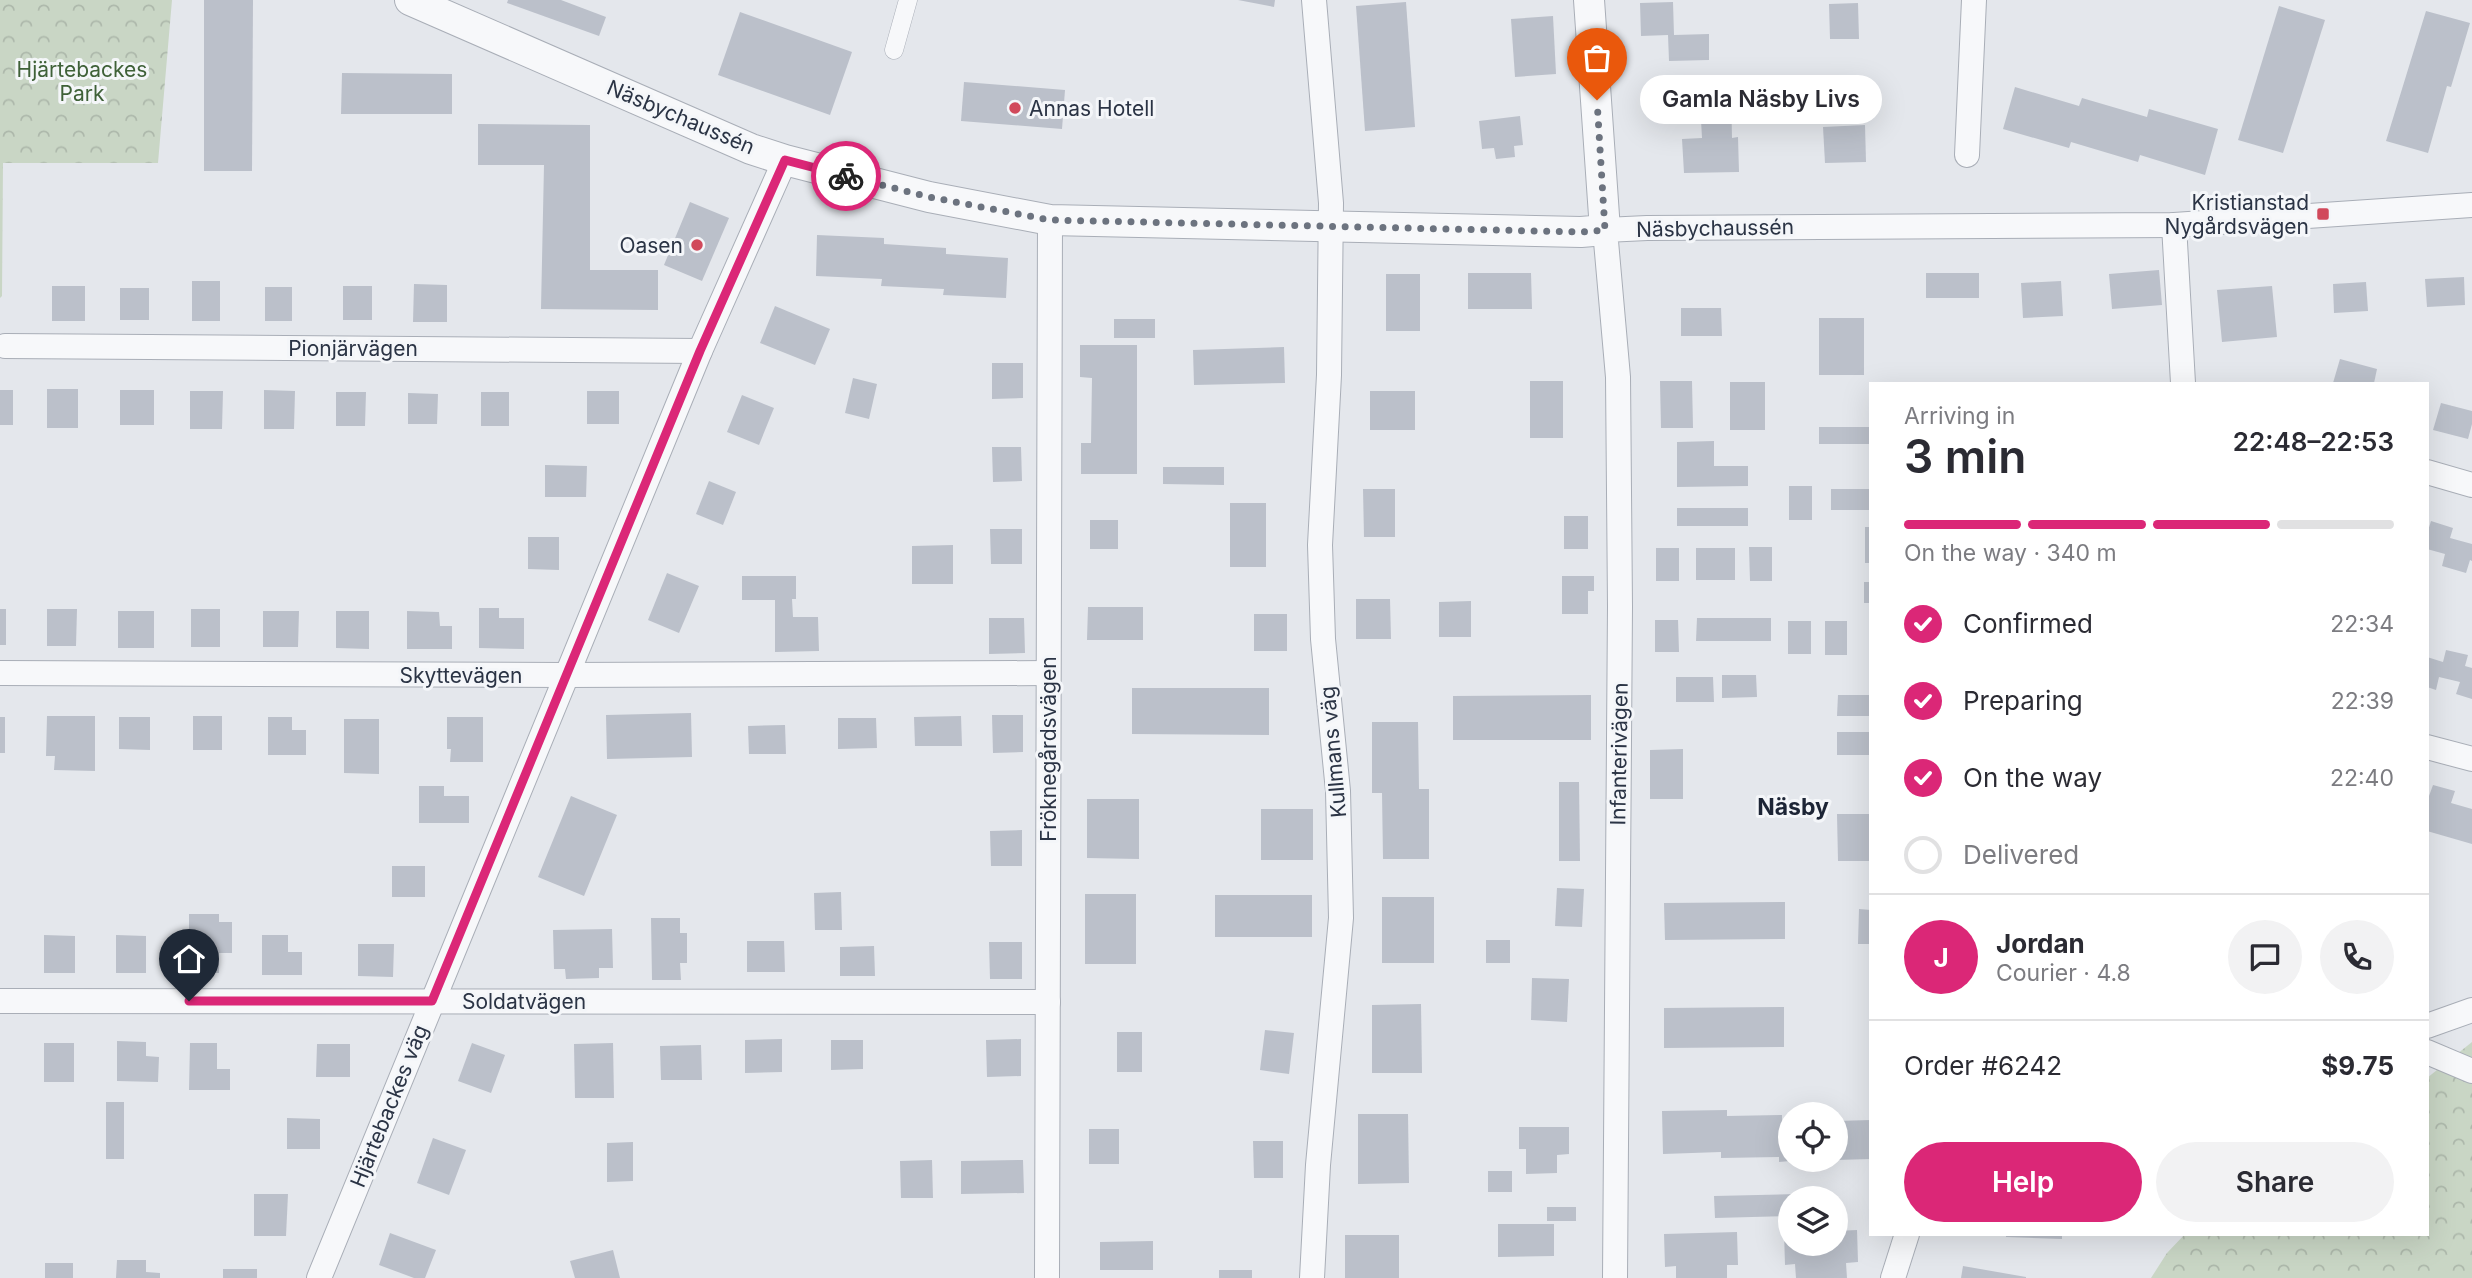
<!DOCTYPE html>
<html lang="en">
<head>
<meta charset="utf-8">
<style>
	:root { --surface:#fff; --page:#f2f2f3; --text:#2b2b33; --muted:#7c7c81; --line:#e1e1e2; --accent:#db2777 }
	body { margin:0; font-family:Inter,sans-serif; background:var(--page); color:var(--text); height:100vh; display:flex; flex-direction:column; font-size:26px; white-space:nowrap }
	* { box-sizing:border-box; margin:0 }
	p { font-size:23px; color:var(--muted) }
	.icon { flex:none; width:38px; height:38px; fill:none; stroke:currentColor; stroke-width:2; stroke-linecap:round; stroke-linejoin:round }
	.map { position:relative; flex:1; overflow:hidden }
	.drawer { position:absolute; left:1869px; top:382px; width:560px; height:854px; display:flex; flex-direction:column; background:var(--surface); border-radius:0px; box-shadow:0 7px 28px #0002 }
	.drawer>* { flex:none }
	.controls { position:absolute; left:1778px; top:1102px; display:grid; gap:14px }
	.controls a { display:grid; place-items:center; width:70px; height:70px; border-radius:50%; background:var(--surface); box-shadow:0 7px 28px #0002; font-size:35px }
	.pin { position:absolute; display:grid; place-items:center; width:60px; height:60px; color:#fff; margin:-72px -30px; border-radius:50% 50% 50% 0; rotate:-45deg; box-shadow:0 0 7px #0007 }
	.pin .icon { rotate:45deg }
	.courier { position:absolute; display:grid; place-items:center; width:70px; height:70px; margin:-35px; border:5px solid #db2777; border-radius:50%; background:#fff; color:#222; box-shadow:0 2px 9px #0007 }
	.bubble { position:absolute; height:49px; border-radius:24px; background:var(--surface); box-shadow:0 7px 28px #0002; font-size:23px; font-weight:600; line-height:49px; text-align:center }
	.overview em { font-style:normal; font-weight:600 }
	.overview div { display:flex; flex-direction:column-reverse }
	.overview { display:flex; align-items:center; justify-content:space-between; height:119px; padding:0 35px }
	h1 { font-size:46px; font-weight:600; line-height:52px }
	.bar { display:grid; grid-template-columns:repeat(4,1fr); gap:10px 7px; align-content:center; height:84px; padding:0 35px }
	.bar i { height:9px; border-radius:5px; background:var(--line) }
	.bar .selected { background:var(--accent) }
	.bar p { grid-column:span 4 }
	.line { display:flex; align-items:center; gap:18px; padding:0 35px; border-top:2px solid var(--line) }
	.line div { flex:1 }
	.round { display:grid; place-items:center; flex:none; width:74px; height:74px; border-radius:37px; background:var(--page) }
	ol { padding:0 35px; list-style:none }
	li { display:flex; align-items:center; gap:21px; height:77px }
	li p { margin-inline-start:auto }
	li .icon { padding:7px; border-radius:50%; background:var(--accent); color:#fff; stroke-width:4 }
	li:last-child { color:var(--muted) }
	li i { width:38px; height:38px; border:4px solid var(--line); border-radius:50% }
	.primary-button { display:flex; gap:14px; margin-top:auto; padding:14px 35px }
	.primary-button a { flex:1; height:80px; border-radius:42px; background:var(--accent); color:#fff; font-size:28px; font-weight:600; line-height:80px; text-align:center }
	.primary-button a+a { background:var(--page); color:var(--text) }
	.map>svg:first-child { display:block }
	.park { fill:url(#park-crowns) }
	.building { fill:#bbc0ca }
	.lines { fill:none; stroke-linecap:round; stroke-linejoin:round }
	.pedestrian-casing { stroke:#a9aeb7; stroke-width:19 }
	.minor-casing { stroke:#a9aeb7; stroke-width:26 }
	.tertiary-casing { stroke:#a9aeb7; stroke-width:32 }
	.pedestrian { stroke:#f7f8fa; stroke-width:18 }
	.minor { stroke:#f7f8fa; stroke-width:24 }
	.tertiary { stroke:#f7f8fa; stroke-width:30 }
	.done { stroke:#6c737f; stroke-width:7; stroke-dasharray:0 12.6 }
	.route { stroke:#db2777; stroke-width:9 }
	.poi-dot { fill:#d1495b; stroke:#f4f6f9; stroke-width:2.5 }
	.labels { text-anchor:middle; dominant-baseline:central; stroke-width:6; stroke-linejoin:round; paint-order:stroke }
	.park-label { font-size:21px; fill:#3f6138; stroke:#f4f6f9 }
	.poi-label { font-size:21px; fill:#2b3445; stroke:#f4f6f9; text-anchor:end }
	.street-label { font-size:21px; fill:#2b3445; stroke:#f4f6f9 }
	.neighbourhood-label { font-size:23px; font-weight:bold; fill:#1d2536; stroke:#f4f6f9 }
</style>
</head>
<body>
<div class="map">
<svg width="2472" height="1278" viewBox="0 0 2472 1278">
	<defs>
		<pattern id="park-crowns" width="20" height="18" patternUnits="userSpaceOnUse" patternTransform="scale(1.75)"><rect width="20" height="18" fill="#c9d6c5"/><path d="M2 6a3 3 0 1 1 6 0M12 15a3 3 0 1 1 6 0" fill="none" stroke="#adb8ab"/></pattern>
	</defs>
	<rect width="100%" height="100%" fill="#e4e7ec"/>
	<g class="park">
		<path d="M0,0H172L158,163H3L2,296L0,298Z"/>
		<path d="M2472,1042V1278H2151L2167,1253L2185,1234H2427V1078Z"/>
	</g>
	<g class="building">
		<path d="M204,0H253L252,171H204Z"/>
		<path d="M508,0H561L606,17L599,36L507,3Z"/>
		<path d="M1238,0H1275L1274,7Z"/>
		<path d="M1406,2L1415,127L1365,131L1356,6Z"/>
		<path d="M1673,2L1674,35L1709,34V60L1669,61L1668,35L1641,36L1640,3Z"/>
		<path d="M1858,3L1859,39H1830L1829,4Z"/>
		<path d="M2279,6L2325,20L2283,153L2238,140Z"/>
		<path d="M2426,11L2470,23L2451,87L2447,86L2428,153L2386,141Z"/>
		<path d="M740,12L852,52L830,115L718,75Z"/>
		<path d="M1553,16L1556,74L1515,77L1511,19Z"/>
		<path d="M342,73L452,74V114H341Z"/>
		<path d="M964,82L1065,90L1062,129L961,121Z"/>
		<path d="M2015,87L2079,106L2082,98L2147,117L2149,109L2218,129L2205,175L2140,155L2138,162L2071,142L2069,148L2003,129Z"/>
		<path d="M1731,93L1732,138L1738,137L1739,172L1684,173L1682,139L1702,138L1701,120L1673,121L1672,95Z"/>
		<path d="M1520,116L1523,145L1514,146L1515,157L1496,159L1494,148L1482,149L1479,121Z"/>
		<path d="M478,124L590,125V270H658V310L541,309L544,165H478Z"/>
		<path d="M1865,125L1866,162L1825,163L1823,127Z"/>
		<path d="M690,202L729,218L702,281L664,265Z"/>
		<path d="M817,235L884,238V244L946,248V254L1008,258L1006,298L943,295L944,289L881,286L882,279L816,276Z"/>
		<path d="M2159,270L2162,305L2112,309L2109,274Z"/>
		<path d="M1468,273H1531L1532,309H1468Z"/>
		<rect x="1926" y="273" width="53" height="25"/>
		<rect x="1386" y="274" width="34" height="57"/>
		<path d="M2464,277L2465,305L2427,307L2425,279Z"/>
		<rect x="192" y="281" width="28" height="40"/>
		<path d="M2061,281L2063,316L2023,318L2021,283Z"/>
		<path d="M2366,282L2368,311L2334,313L2333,284Z"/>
		<path d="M414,284L447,285V322H413Z"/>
		<rect x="52" y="286" width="33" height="35"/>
		<rect x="343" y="286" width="29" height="34"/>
		<path d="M2272,286L2277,337L2222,342L2217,290Z"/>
		<rect x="265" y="287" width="27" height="34"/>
		<rect x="120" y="288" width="29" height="32"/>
		<path d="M775,306L830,329L815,365L760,343Z"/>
		<path d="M1681,308H1721L1722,336H1681Z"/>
		<rect x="1819" y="318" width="45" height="57"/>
		<rect x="1114" y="319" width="41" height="19"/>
		<path d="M1080,345H1137V474H1081V443H1091L1092,378L1080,377Z"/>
		<path d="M1284,347L1285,383L1194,385L1193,350Z"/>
		<path d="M2340,359L2377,369L2374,383H2333Z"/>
		<path d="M992,363H1023V398L992,399Z"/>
		<path d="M853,378L877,384L869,419L845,413Z"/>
		<rect x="1530" y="381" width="33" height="57"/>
		<path d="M1660,381H1692L1693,428H1661Z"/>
		<rect x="1730" y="382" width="35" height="48"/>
		<rect x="47" y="389" width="31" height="39"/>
		<rect x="0" y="390" width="13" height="35"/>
		<rect x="120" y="390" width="34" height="35"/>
		<path d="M264,390L295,391L294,429H264Z"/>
		<path d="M190,391H223L222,429H190Z"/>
		<rect x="587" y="391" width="32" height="33"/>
		<rect x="1370" y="391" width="45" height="39"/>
		<path d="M336,392H366L365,426H336Z"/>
		<rect x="481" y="392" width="28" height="34"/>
		<path d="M408,393L438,394L437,424H408Z"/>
		<path d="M742,395L774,408L759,445L727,432Z"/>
		<path d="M2441,403L2472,411V424L2468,439L2433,430Z"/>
		<rect x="1819" y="427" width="52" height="17"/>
		<path d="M1714,441V466H1748V486L1677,487V442Z"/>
		<path d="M992,447H1021L1022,481L993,482Z"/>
		<path d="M545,465L587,466L586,497H545Z"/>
		<path d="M1163,467H1224V485L1163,484Z"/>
		<path d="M709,481L736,492L723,525L696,514Z"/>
		<rect x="1789" y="486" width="23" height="34"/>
		<path d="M1363,489H1395V537H1364Z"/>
		<rect x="1831" y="489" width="40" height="21"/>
		<rect x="1230" y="503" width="36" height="64"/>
		<rect x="1677" y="508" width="71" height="18"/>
		<rect x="1564" y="516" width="24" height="33"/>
		<rect x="1090" y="520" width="28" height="29"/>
		<path d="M2431,521L2453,528L2450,538L2472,544V561L2470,560L2466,573L2442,566L2445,554L2427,549V534Z"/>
		<rect x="1865" y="527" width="6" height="36"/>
		<path d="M990,529H1022V564H991Z"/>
		<path d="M528,537H559V570L528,569Z"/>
		<path d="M953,545V584H912V546Z"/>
		<path d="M1749,547H1772V581H1750Z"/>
		<rect x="1656" y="548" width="23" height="33"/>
		<rect x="1696" y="548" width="39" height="32"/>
		<path d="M667,573L699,586L679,633L648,620Z"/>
		<path d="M742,576H796V599H792L793,617H818L819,651L775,652V600H742Z"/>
		<path d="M1562,576H1594V591H1588V614H1562Z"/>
		<rect x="1864" y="582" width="7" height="21"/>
		<path d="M1356,599H1390L1391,639H1356Z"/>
		<path d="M1471,601V637H1439V602Z"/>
		<path d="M1088,607H1143V640H1087Z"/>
		<path d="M479,608H499V618H524V649L479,648Z"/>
		<rect x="0" y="609" width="6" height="36"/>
		<path d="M47,609H77L76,646H47Z"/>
		<rect x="191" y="609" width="29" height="38"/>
		<rect x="118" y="611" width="36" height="37"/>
		<path d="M263,611H299L298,647H263Z"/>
		<path d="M336,611H369V649L336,648Z"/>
		<path d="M407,611L439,612L440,626H452V649H407Z"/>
		<rect x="1254" y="614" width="33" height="37"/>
		<path d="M989,618H1024L1025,653L989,654Z"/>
		<path d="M1697,618H1771V641H1696Z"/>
		<path d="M1655,620H1678L1679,652H1655Z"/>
		<rect x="1788" y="621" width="23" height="33"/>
		<rect x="1825" y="621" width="22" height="34"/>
		<path d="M2446,650L2468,655L2465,666L2472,668V699L2456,694L2460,682L2439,677L2436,690L2427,687V657L2443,662Z"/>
		<path d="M1722,675H1756L1757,697L1722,698Z"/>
		<path d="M1676,677H1713L1714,702H1676Z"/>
		<path d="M1132,688H1269V735L1132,734Z"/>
		<path d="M1591,695V740H1453V696Z"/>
		<path d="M1838,695H1871V716H1837Z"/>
		<path d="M691,713L692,757L607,759L606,715Z"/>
		<path d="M992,715H1023V752L993,753Z"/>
		<path d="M47,716H95V771L54,770L55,756H46Z"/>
		<rect x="193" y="716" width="29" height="34"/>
		<path d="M961,716L962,746H915L914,717Z"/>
		<rect x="0" y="717" width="5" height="36"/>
		<path d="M119,717H150V750L119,749Z"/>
		<path d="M268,717H292V730H306V755H268Z"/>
		<path d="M447,717H483V762H450L451,749H447Z"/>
		<path d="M838,718H876L877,748L838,749Z"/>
		<path d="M344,719H379V774L344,773Z"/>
		<path d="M1372,722H1418L1419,789H1429V859H1383L1382,793H1372Z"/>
		<path d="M785,725L786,754H749L748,726Z"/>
		<rect x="1837" y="732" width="34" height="23"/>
		<path d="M1683,749V799H1650V750Z"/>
		<path d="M1559,782H1579L1580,861H1559Z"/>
		<path d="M2433,785L2455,791L2451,803L2472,809V844L2427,831V796H2429Z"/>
		<path d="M419,786H444V796H469V823H419Z"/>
		<path d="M571,796L617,815L584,896L538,877Z"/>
		<path d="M1087,799H1139V859L1087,858Z"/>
		<rect x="1261" y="809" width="52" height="51"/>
		<path d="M1837,814H1871V861H1838Z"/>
		<path d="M1022,830V866H991L990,831Z"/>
		<rect x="392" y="866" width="33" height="31"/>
		<path d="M1557,888L1584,889L1582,927L1555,926Z"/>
		<path d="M841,892L842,930H815L814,893Z"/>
		<rect x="1085" y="894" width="51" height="70"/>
		<rect x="1215" y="895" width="97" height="42"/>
		<rect x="1382" y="897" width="52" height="66"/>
		<path d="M1785,902V939L1665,940L1664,903Z"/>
		<path d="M1859,909L1871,910V944H1858Z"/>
		<path d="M189,914H219V922H232V953H219V973H189Z"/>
		<path d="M651,918H680V933H687V963H680L681,980H652Z"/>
		<path d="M612,929L613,968H599V978L566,979L565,969H554L553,930Z"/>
		<path d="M44,935L75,936V973H44Z"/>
		<path d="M116,935L146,936V973H116Z"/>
		<path d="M262,935H288V952H302V975H262Z"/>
		<rect x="1486" y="940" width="24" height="23"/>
		<path d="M747,941H784L785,972H747Z"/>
		<path d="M989,942H1022V979H990Z"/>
		<path d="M358,944H394L393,977L358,976Z"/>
		<path d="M874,946L875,976H840V947Z"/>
		<path d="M1532,978L1569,979L1567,1022L1531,1020Z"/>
		<path d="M1421,1004L1422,1073H1372V1005Z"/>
		<path d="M1784,1007V1047L1664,1048V1008Z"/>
		<path d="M1265,1030L1294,1033L1289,1074L1260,1070Z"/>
		<rect x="1117" y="1032" width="25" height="40"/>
		<path d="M782,1039V1072L745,1073V1040Z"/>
		<path d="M1021,1039V1076L987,1077L986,1040Z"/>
		<path d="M831,1040H863V1069L831,1070Z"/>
		<path d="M117,1041L146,1042V1056L159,1057L158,1082L117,1081Z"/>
		<rect x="44" y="1043" width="30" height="39"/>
		<path d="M190,1043H217V1069H230V1090H189Z"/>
		<path d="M472,1043L505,1055L491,1093L458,1081Z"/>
		<path d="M613,1043L614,1098H575L574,1044Z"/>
		<path d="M317,1044H350V1077H316Z"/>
		<path d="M701,1045L702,1080H661L660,1046Z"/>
		<rect x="106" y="1102" width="18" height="57"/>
		<path d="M1727,1110V1116L1782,1115V1122H1790V1161L1779,1162V1157L1721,1158V1152L1663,1154L1662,1111Z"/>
		<path d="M1358,1114H1408L1409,1183L1358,1184Z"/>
		<path d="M287,1118L320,1119V1149H287Z"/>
		<path d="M1871,1120V1159L1836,1160V1121Z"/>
		<path d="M1519,1127H1569V1154L1557,1155V1173L1526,1174V1149H1519Z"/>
		<rect x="1089" y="1129" width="30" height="35"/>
		<path d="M433,1138L466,1150L449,1195L417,1183Z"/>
		<path d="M1253,1141H1283V1178H1254Z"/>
		<path d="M633,1142V1181L607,1182V1143Z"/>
		<path d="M932,1160L933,1198H901L900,1161Z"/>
		<path d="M1023,1160L1024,1193L961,1194V1161Z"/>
		<rect x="1488" y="1171" width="24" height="21"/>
		<path d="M254,1194H288L286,1236H254Z"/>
		<path d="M1798,1194V1199H1790V1216L1715,1218L1714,1196Z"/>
		<rect x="1547" y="1207" width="29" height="14"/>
		<path d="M1498,1224H1554V1256L1498,1257Z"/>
		<path d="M1857,1230L1858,1262L1846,1263L1847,1278H1796L1795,1264L1785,1265L1784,1232H1790V1244H1836V1231Z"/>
		<path d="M1737,1232L1738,1265H1727V1278H1676V1266L1665,1267L1664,1234Z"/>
		<path d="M390,1233L436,1250L425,1278H414L379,1265Z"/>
		<path d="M2006,1234H2062V1239L2006,1237Z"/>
		<rect x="1345" y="1235" width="54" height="43"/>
		<path d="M1153,1241V1270H1100V1242Z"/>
		<path d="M613,1250L620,1278H575L570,1261Z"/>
		<path d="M117,1260H146V1272L160,1273V1278H116Z"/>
		<rect x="45" y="1263" width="28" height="15"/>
		<path d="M1963,1266L2026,1277V1278H1961Z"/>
		<rect x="223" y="1269" width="34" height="9"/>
		<rect x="1219" y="1270" width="33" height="8"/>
	</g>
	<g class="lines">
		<g class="pedestrian-casing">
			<path id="pedestrian" d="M894,50L908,0"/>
		</g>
		<g class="minor-casing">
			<g id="minor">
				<path d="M1967,155L1974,0"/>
				<path d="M2174,225L2183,383"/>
				<path d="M5,346L700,351"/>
				<path d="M2427,472L2472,485"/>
				<path d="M0,673L565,675L1048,673"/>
				<path d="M2427,747L2472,759"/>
				<path d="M0,1001L1048,1002"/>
				<path d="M2427,1026L2472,1010"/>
				<path d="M2427,1052L2472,1071"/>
				<path d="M319,1278L700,351L785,160"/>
				<path d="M1047,1278L1050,220"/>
				<path d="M1312,1278L1318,1165L1341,918L1338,791L1323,639L1320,545L1329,375L1331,203L1314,0"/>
				<path d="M1615,1278L1620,606L1618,377L1605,230L1647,228L2174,225L2472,205"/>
				<path d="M1893,1278L1907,1234"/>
			</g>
		</g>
		<g class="tertiary-casing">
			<path id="tertiary" d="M410,0L751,149L785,160L929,197L1050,220L1581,232L1605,230L1589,0"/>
		</g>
		<use href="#pedestrian" class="pedestrian"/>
		<use href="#minor" class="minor"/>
		<use href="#tertiary" class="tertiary"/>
	</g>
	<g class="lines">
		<path class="done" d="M846,176L929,197L1050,220L1581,232L1605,230L1597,100"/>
		<path class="route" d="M189,1001H432L700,351L785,160L846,176"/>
	</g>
	<g class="poi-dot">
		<circle cx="1015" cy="108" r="7"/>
		<rect x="2316" y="207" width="14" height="14" rx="3.5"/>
		<circle cx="697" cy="245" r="7"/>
	</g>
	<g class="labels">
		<g class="park-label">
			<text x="82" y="69">Hjärtebackes<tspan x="82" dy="24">Park</tspan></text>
		</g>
		<g class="poi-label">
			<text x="1029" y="108" text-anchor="start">Annas Hotell</text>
			<text x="2309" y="202">Kristianstad<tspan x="2309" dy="24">Nygårdsvägen</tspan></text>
			<text x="683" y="245">Oasen</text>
		</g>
		<g class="street-label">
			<text transform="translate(681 117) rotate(23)">Näsbychaussén</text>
			<text transform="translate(1715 228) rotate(-1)">Näsbychaussén</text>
			<text x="353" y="348">Pionjärvägen</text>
			<text x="461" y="675">Skyttevägen</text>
			<text transform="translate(1048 749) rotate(-90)">Fröknegårdsvägen</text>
			<text transform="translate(1333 752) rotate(-95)">Kullmans väg</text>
			<text transform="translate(1619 754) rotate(-89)">Infanterivägen</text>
			<text x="524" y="1001">Soldatvägen</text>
			<text transform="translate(389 1106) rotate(-68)">Hjärtebackes väg</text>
		</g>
		<g class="neighbourhood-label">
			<text x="1793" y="807">Näsby</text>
		</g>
	</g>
</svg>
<div class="controls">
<a><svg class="icon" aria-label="locate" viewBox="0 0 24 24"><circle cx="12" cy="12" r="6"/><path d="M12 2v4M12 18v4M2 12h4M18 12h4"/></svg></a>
<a><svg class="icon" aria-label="layers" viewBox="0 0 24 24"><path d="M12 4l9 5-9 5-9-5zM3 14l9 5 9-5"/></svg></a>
</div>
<div class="pin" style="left:1597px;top:100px;background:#ea580c"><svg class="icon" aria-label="bag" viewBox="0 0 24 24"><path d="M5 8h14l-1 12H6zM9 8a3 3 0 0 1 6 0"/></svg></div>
<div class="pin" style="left:189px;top:1001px;background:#1f2937"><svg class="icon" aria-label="home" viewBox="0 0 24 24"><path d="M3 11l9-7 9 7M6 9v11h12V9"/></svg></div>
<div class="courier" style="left:846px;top:176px"><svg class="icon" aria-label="bike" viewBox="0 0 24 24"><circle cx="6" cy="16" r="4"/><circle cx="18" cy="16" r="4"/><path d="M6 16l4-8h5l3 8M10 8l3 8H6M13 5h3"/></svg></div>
<div class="bubble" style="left:1640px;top:75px;width:242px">Gamla Näsby Livs</div>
<section class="drawer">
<div class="overview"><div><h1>3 min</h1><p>Arriving in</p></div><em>22:48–22:53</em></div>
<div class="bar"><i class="selected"></i><i class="selected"></i><i class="selected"></i><i></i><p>On the way · 340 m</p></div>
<ol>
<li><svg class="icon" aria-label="check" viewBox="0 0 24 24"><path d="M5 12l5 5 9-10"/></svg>Confirmed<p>22:34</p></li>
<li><svg class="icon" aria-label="check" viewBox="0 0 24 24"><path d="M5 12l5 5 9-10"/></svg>Preparing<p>22:39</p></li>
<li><svg class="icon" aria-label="check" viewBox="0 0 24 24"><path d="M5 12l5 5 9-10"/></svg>On the way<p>22:40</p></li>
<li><i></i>Delivered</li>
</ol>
<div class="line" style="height:126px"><b class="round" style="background:var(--accent);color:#fff">J</b><div><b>Jordan</b><p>Courier · 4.8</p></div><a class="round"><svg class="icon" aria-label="chat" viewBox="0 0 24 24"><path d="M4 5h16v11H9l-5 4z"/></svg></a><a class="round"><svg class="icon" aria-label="phone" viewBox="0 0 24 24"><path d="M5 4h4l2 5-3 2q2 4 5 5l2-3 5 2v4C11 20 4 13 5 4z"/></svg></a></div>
<div class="line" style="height:91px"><div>Order #6242</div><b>$9.75</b></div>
<div class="primary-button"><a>Help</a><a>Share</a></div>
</section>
</div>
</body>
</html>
